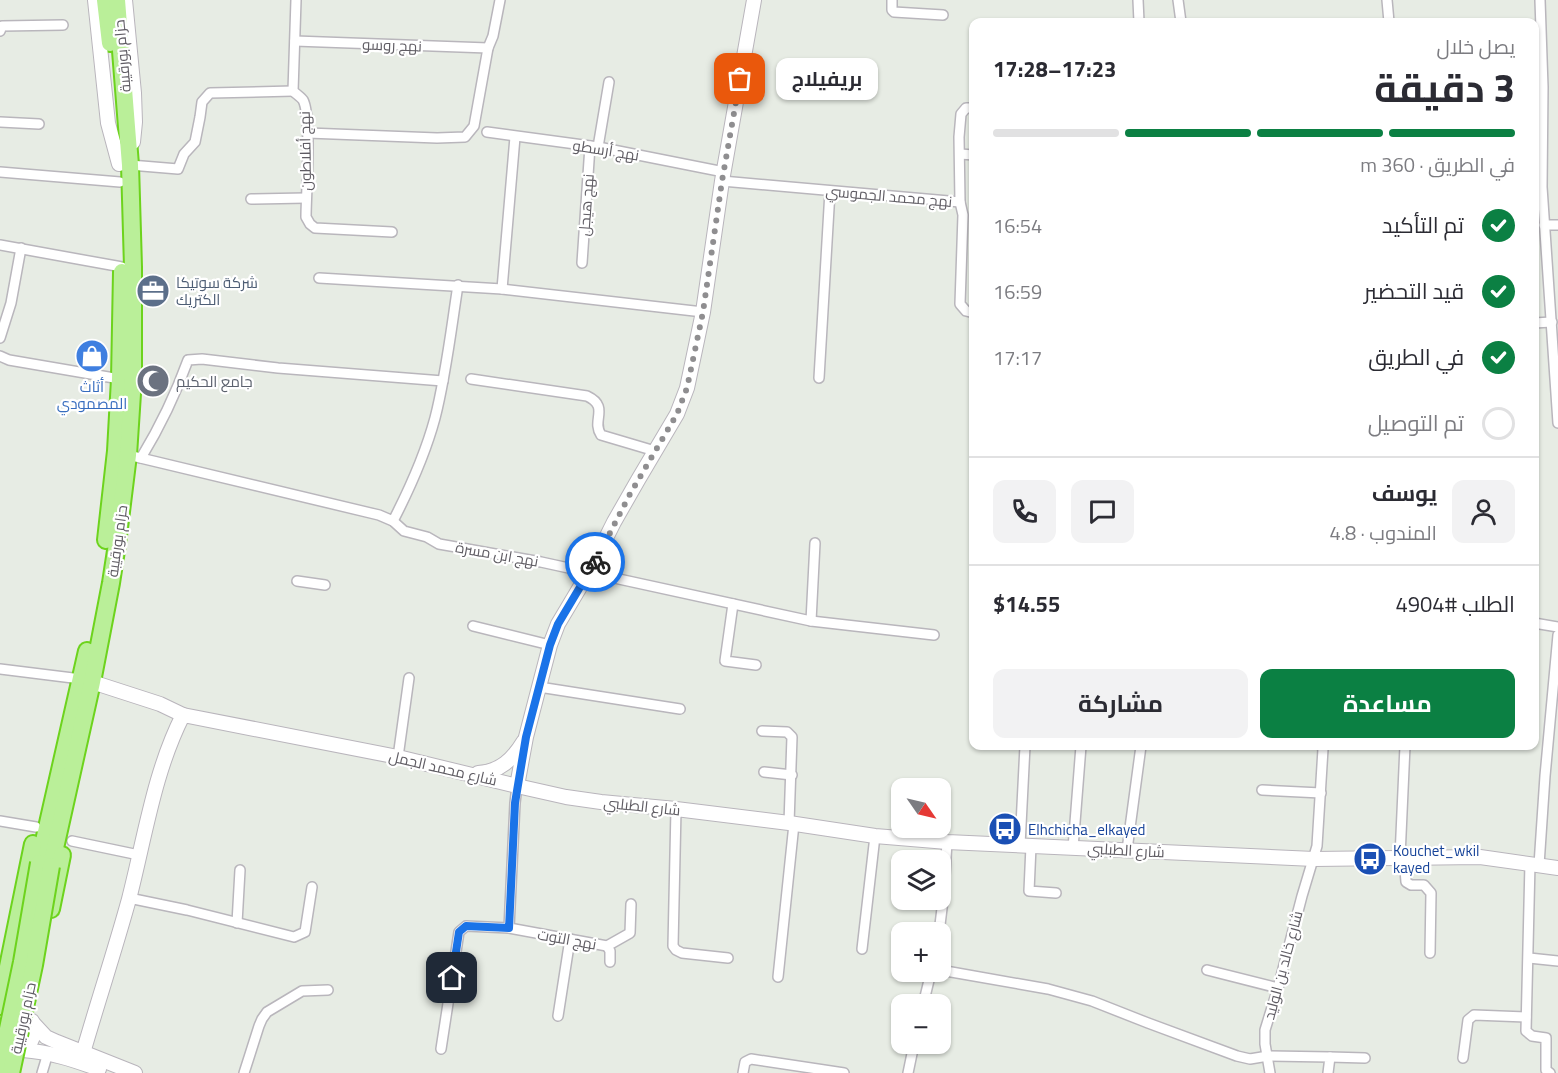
<!DOCTYPE html>
<html lang="ar">
<head>
<meta charset="utf-8">
<style>
	:root { --surface:#fff; --page:#f2f2f3; --text:#2b2b33; --muted:#7c7c81; --line:#e1e1e2; --accent:#0b8043 }
	body { margin:0; font-family:"Titillium Web",Cairo,sans-serif; background:var(--page); color:var(--text); direction:rtl; height:100vh; display:flex; flex-direction:column; font-size:22px; white-space:nowrap }
	* { box-sizing:border-box; margin:0 }
	p { font-size:20px; color:var(--muted) }
	.icon { flex:none; width:33px; height:33px; fill:none; stroke:currentColor; stroke-width:2; stroke-linecap:round; stroke-linejoin:round }
	.map { position:relative; flex:1; overflow:hidden; direction:ltr }
	.details { position:absolute; left:969px; top:18px; width:570px; height:732px; display:flex; flex-direction:column; background:var(--surface); border-radius:12px; box-shadow:0 2px 4px #0004; direction:rtl }
	.details>* { flex:none }
	.needle { width:39px; rotate:124deg }
	.buttons { position:absolute; left:891px; top:778px; display:grid; gap:12px }
	.buttons a { display:grid; place-items:center; width:60px; height:60px; border-radius:12px; background:var(--surface); box-shadow:0 2px 4px #0004; font-size:30px }
	.pin { position:absolute; display:grid; place-items:center; width:51px; height:51px; color:#fff; margin:-26px; border-radius:12px; box-shadow:0 3px 9px #0006 }
	.courier { position:absolute; display:grid; place-items:center; width:60px; height:60px; margin:-30px; border:4px solid #1a73e8; border-radius:50%; background:#fff; color:#222; box-shadow:0 2px 8px #0007 }
	.bubble { position:absolute; height:42px; border-radius:12px; background:var(--surface); box-shadow:0 2px 4px #0004; font-size:20px; font-weight:700; line-height:42px; text-align:center; direction:rtl }
	.summary em { font-style:normal; font-weight:700 }
	.summary div { display:flex; flex-direction:column-reverse }
	.summary { display:flex; align-items:center; justify-content:space-between; height:102px; padding:0 24px }
	h1 { font-size:39px; font-weight:700; line-height:45px }
	.bar { display:grid; grid-template-columns:repeat(4,1fr); gap:9px 6px; align-content:center; height:72px; padding:0 24px }
	.bar i { height:8px; border-radius:4px; background:var(--line) }
	.bar .current { background:var(--accent) }
	.bar p { grid-column:span 4 }
	.line { display:flex; align-items:center; gap:15px; padding:0 24px; border-top:2px solid var(--line) }
	.line div { flex:1 }
	.round { display:grid; place-items:center; flex:none; width:63px; height:63px; border-radius:12px; background:var(--page) }
	ol { padding:0 24px; list-style:none }
	li { display:flex; align-items:center; gap:18px; height:66px }
	li p { margin-inline-start:auto }
	li .icon { padding:6px; border-radius:50%; background:var(--accent); color:#fff; stroke-width:4 }
	li:last-child { color:var(--muted) }
	li i { width:33px; height:33px; border:3px solid var(--line); border-radius:50% }
	.cta { display:flex; gap:12px; margin-top:auto; padding:12px 24px }
	.cta a { flex:1; height:69px; border-radius:12px; background:var(--accent); color:#fff; font-size:24px; font-weight:700; line-height:69px; text-align:center }
	.cta a+a { background:var(--page); color:var(--text) }
	.map>svg:first-child { display:block }
	.lines { fill:none; stroke-linecap:round; stroke-linejoin:round }
	.street-casing { stroke:#b9b6bc; stroke-width:12 }
	.secondary-casing { stroke:#b9b5bc; stroke-width:16 }
	.highway-casing { stroke:#6dd31d; stroke-width:20 }
	.street { stroke:#fff; stroke-width:9 }
	.secondary { stroke:#fff; stroke-width:14 }
	.highway { stroke:#baef99; stroke-width:16 }
	.highway-bridge-casing { stroke:#6dd31d; stroke-width:20; stroke-linecap:butt }
	.highway-bridge { stroke:#baef99; stroke-width:16 }
	.done { stroke:#8f8e90; stroke-width:6; stroke-dasharray:0 10.8 }
	.route { stroke:#1a73e8; stroke-width:8 }
	.labels { text-anchor:middle; dominant-baseline:central; stroke-width:4.5; stroke-linejoin:round; paint-order:stroke }
	.street-label { font-size:15px; fill:#5f5c63; stroke:#fff }
	.service-label { font-size:15px; fill:#4e5e75; stroke:#fff; text-anchor:start }
	.worship-label { font-size:15px; fill:#5b616d; stroke:#fff; text-anchor:start }
	.shop-label { font-size:15px; fill:#366cbe; stroke:#fff }
	.transit-label { font-size:15px; fill:#164399; stroke:#fff; text-anchor:start }
</style>
</head>
<body>
<div class="map">
<svg width="1558" height="1073" viewBox="0 0 1558 1073">
	<rect width="100%" height="100%" fill="#e7ece4"/>
	<g class="lines">
		<g class="street-casing">
			<g id="street">
				<path d="M296,0L293,91C296,94 301,97 303,100C312,116 306,195 306,217L310,224L315,228L392,232"/>
				<path d="M892,0V10L894,12L943,15"/>
				<path d="M1138,0L1139,22"/>
				<path d="M1178,0L1181,22"/>
				<path d="M1387,0L1389,22"/>
				<path d="M1540,0L1543,87L1542,187L1558,423"/>
				<path d="M0,31L2,26L63,25"/>
				<path d="M295,41L488,48"/>
				<path d="M0,122L39,124"/>
				<path d="M487,132L598,147L724,172"/>
				<path d="M308,133L437,138L465,137L474,126L488,48L493,36L500,0"/>
				<path d="M598,147L609,82"/>
				<path d="M960,154L974,155"/>
				<path d="M130,165L178,169L184,154L195,142L200,117L202,102L210,93L293,91"/>
				<path d="M0,172L120,182"/>
				<path d="M722,181L960,202L959,137L961,114L966,108H974"/>
				<path d="M251,199L306,198"/>
				<path d="M960,202L963,215L960,304L966,311L974,313"/>
				<path d="M1544,225H1558"/>
				<path d="M0,245L122,267"/>
				<path d="M582,263L590,146"/>
				<path d="M319,278L502,289L703,312"/>
				<path d="M502,289L515,137"/>
				<path d="M1534,323L1552,322"/>
				<path d="M0,338L11,303L21,248"/>
				<path d="M0,356L9,360L120,379"/>
				<path d="M819,378L830,191"/>
				<path d="M471,379L587,396C610,407 591,420 601,435L655,451"/>
				<path d="M128,455L379,515L393,521L404,531L427,537L439,544L541,562L811,621L934,635"/>
				<path d="M141,458C161,425 175,396 188,360L202,359L278,368L443,381"/>
				<path d="M393,521C410,488 425,455 435,418C446,375 451,330 458,285"/>
				<path d="M297,581L325,585"/>
				<path d="M733,604L725,661L756,665"/>
				<path d="M811,621L815,543"/>
				<path d="M1534,623L1558,627"/>
				<path d="M473,626L550,645"/>
				<path d="M0,669L81,679"/>
				<path d="M539,687L680,709"/>
				<path d="M762,731L787,732L792,737L789,823"/>
				<path d="M398,757L409,678"/>
				<path d="M764,772L792,775"/>
				<path d="M1262,790L1321,793"/>
				<path d="M676,809L673,946L676,950L682,953L728,958"/>
				<path d="M0,821L36,827"/>
				<path d="M72,841L139,855"/>
				<path d="M1020,845L1025,746"/>
				<path d="M1031,846L1029,891L1056,893"/>
				<path d="M1073,848L1081,746"/>
				<path d="M1127,850L1141,746"/>
				<path d="M1400,857L1405,746"/>
				<path d="M1404,857L1406,882L1411,885H1424L1431,893L1430,953"/>
				<path d="M1530,863L1526,1031L1532,1036L1546,1038V1070L1550,1073"/>
				<path d="M1539,865L1545,776L1558,635"/>
				<path d="M129,898L187,910L294,937L305,932L312,887"/>
				<path d="M237,923L240,870"/>
				<path d="M509,928L515,803L517,786"/>
				<path d="M939,933L944,892L947,842"/>
				<path d="M607,946L610,951V962"/>
				<path d="M862,949L875,836"/>
				<path d="M1529,958L1558,961"/>
				<path d="M940,970L1048,989L1092,1001L1148,1023L1237,1056L1250,1059L1268,1056L1330,1057L1328,1073"/>
				<path d="M1207,970L1278,988"/>
				<path d="M778,977L794,824"/>
				<path d="M923,1005L931,972"/>
				<path d="M558,1016L570,939"/>
				<path d="M441,1049L459,932L466,926L509,928L607,946L630,933L631,904"/>
				<path d="M1330,1057L1365,1058"/>
				<path d="M1463,1058L1468,1020L1474,1015L1526,1017"/>
				<path d="M42,1073L48,1053"/>
				<path d="M244,1073L259,1026L262,1019L267,1012L302,991L328,990"/>
				<path d="M743,1073L745,1062L751,1059L844,1073"/>
				<path d="M908,1073L914,1044"/>
				<path d="M1270,1073L1265,1044V1030L1278,988L1302,896L1317,846L1323,749L1321,746"/>
			</g>
		</g>
		<g class="secondary-casing">
			<g id="secondary">
				<path d="M95,0L108,123L119,164"/>
				<path d="M125,0L134,93L135,122L133,142"/>
				<path d="M92,682L160,704L183,715"/>
				<path d="M478,773C500,772 513,759 524,741"/>
				<path d="M517,786L566,797L601,802L676,809L789,823L875,836L947,842L1314,859L1480,857L1558,868"/>
				<path d="M33,1023L46,1037L57,1042L135,1073"/>
				<path d="M23,1050C50,1052 74,1060 99,1069"/>
				<path d="M83,1053C98,1001 115,950 129,899C145,837 154,772 183,715L398,757L517,786L526,737L539,687L550,645L558,624L589,572L614,522L638,480L677,414L687,388L703,312L722,181L754,0"/>
				<path d="M8,1054C27,1053 38,1039 32,1021"/>
			</g>
		</g>
		<g class="highway-casing">
			<g id="highway">
				<path d="M105,0L110,43"/>
				<path d="M106,540L116,451L120,379L122,272"/>
				<path d="M39,863L87,651"/>
				<path d="M51,866L92,682L111,583L117,544L128,455L133,378V267L130,165L117,0"/>
				<path d="M51,909L62,855"/>
				<path d="M0,1006L33,844"/>
			</g>
		</g>
		<use href="#street" class="street"/>
		<use href="#secondary" class="secondary"/>
		<use href="#highway" class="highway"/>
		<g class="highway-bridge-casing">
			<g id="highway-bridge">
				<path d="M0,1067L22,962L39,863"/>
				<path d="M11,1073L34,965L51,866"/>
			</g>
		</g>
		<use href="#highway-bridge" class="highway-bridge"/>
	</g>
	<g class="lines">
		<path class="done" d="M595,562L630,494L677,414L687,388L703,312L722,181L740,79"/>
		<path class="route" d="M452,978L459,932L466,926L509,928L515,803L526,737L550,645L558,624L595,562"/>
	</g>
	<defs>
		<g id="office-disc" transform="scale(1.725)"><circle r="9.5" fill="#5c6f8a" stroke="#fff"/><path d="M-6-3h4V-5.5h4V-3h4V5H-6ZM-1-4.5V-3h2v-1.5ZM-6 0V1H6V0Z" fill="#fff"/></g>
		<g id="shop-disc" transform="scale(1.725)"><circle r="9.5" fill="#3f7fe0" stroke="#fff"/><path d="M-5-2.5h2.3a2.7 3.5 0 0 1 5.4 0H5L5.5 6h-11ZM-1.5-2.5h3a1.5 2.3 0 0 0-3 0Z" fill="#fff"/></g>
		<g id="mosque-disc" transform="scale(1.725)"><circle r="9.5" fill="#6b7280" stroke="#fff"/><path d="M3.5-4.9A6 6 0 1 0 3.5 4.9A5 5 0 1 1 3.5-4.9Z" fill="#fff"/></g>
		<g id="bus-disc" transform="scale(1.725)"><circle r="9.5" fill="#1a4fb4" stroke="#fff"/><path d="M-5-6H5V4H4V6H2V4H-2V6H-4V4H-5ZM-3.5-4V0h7V-4ZM-3.5 1.2v1.5H-2V1.2ZM2 1.2v1.5H3.5V1.2Z" fill="#fff"/></g>
	</defs>
	<g fill-rule="evenodd">
		<use href="#office-disc" x="153" y="291"/>
		<use href="#shop-disc" x="92" y="356"/>
		<use href="#mosque-disc" x="153" y="381"/>
		<use href="#bus-disc" x="1005" y="829"/>
		<use href="#bus-disc" x="1370" y="859"/>
	</g>
	<g class="labels">
		<g class="street-label">
			<text transform="translate(392 45) rotate(2)">نهج روسو</text>
			<text transform="translate(122 56) rotate(-95)">حزام بورقيبة</text>
			<text transform="translate(606 150) rotate(9)">نهج أرسطو</text>
			<text transform="translate(305 151) rotate(-91)">نهج أفلاطون</text>
			<text transform="translate(889 196) rotate(5)">نهج محمد الجموسي</text>
			<text transform="translate(586 205) rotate(-86)">نهج هيجل</text>
			<text transform="translate(117 541) rotate(-82)">حزام بورقيبة</text>
			<text transform="translate(497 554) rotate(10)">نهج ابن مسرة</text>
			<text transform="translate(443 768) rotate(13)">شارع محمد الجمل</text>
			<text transform="translate(642 806) rotate(6)">شارع الطبلبي</text>
			<text transform="translate(1126 850) rotate(3)">شارع الطبلبي</text>
			<text transform="translate(567 939) rotate(10)">نهج التوت</text>
			<text transform="translate(1283 965) rotate(-75)">شارع خالد بن الوليد</text>
			<text transform="translate(23 1018) rotate(-78)">حزام بورقيبة</text>
		</g>
		<g class="service-label">
			<text x="176" y="282">شركة سوتيكا<tspan x="176" dy="17">الكتريك</tspan></text>
		</g>
		<g class="worship-label">
			<text x="176" y="381">جامع الحكيم</text>
		</g>
		<g class="shop-label">
			<text x="92" y="386">أثاث<tspan x="92" dy="17">المصمودي</tspan></text>
		</g>
		<g class="transit-label">
			<text x="1028" y="829">Elhchicha_elkayed</text>
			<text x="1393" y="850">Kouchet_wkil<tspan x="1393" dy="17">kayed</tspan></text>
		</g>
	</g>
</svg>
<div class="buttons">
<a><svg class="needle" viewBox="-14 -14 28 28"><path d="M0-13l5 13h-10z" fill="#e53935"/><path d="M0 13l5-13h-10z" fill="#7c7c81"/></svg></a>
<a><svg class="icon" aria-label="layers" viewBox="0 0 24 24"><path d="M12 4l9 5-9 5-9-5zM3 14l9 5 9-5"/></svg></a>
<a>+</a>
<a>−</a>
</div>
<div class="pin" style="left:740px;top:79px;background:#ea580c"><svg class="icon" aria-label="bag" viewBox="0 0 24 24"><path d="M5 8h14l-1 12H6zM9 8a3 3 0 0 1 6 0"/></svg></div>
<div class="pin" style="left:452px;top:978px;background:#1f2937"><svg class="icon" aria-label="home" viewBox="0 0 24 24"><path d="M3 11l9-7 9 7M6 9v11h12V9"/></svg></div>
<div class="courier" style="left:595px;top:562px"><svg class="icon" aria-label="bike" viewBox="0 0 24 24"><circle cx="6" cy="16" r="4"/><circle cx="18" cy="16" r="4"/><path d="M6 16l4-8h5l3 8M10 8l3 8H6M13 5h3"/></svg></div>
<div class="bubble" style="left:776px;top:58px;width:102px">بريفيلاج</div>
<section class="details">
<div class="summary"><div><h1>3 دقيقة</h1><p>يصل خلال</p></div><em>17:23–17:28</em></div>
<div class="bar"><i class="current"></i><i class="current"></i><i class="current"></i><i></i><p>في الطريق · 360 m</p></div>
<ol>
<li><svg class="icon" aria-label="check" viewBox="0 0 24 24"><path d="M5 12l5 5 9-10"/></svg>تم التأكيد<p>16:54</p></li>
<li><svg class="icon" aria-label="check" viewBox="0 0 24 24"><path d="M5 12l5 5 9-10"/></svg>قيد التحضير<p>16:59</p></li>
<li><svg class="icon" aria-label="check" viewBox="0 0 24 24"><path d="M5 12l5 5 9-10"/></svg>في الطريق<p>17:17</p></li>
<li><i></i>تم التوصيل</li>
</ol>
<div class="line" style="height:108px"><a class="round"><svg class="icon" aria-label="person" viewBox="0 0 24 24"><circle cx="12" cy="8" r="4"/><path d="M4 21q1-7 8-7t8 7"/></svg></a><div><b>يوسف</b><p>المندوب · 4.8</p></div><a class="round"><svg class="icon" aria-label="chat" viewBox="0 0 24 24"><path d="M4 5h16v11H9l-5 4z"/></svg></a><a class="round"><svg class="icon" aria-label="phone" viewBox="0 0 24 24"><path d="M5 4h4l2 5-3 2q2 4 5 5l2-3 5 2v4C11 20 4 13 5 4z"/></svg></a></div>
<div class="line" style="height:78px"><div>الطلب #4904</div><b>$14.55</b></div>
<div class="cta"><a>مساعدة</a><a>مشاركة</a></div>
</section>
</div>
</body>
</html>
